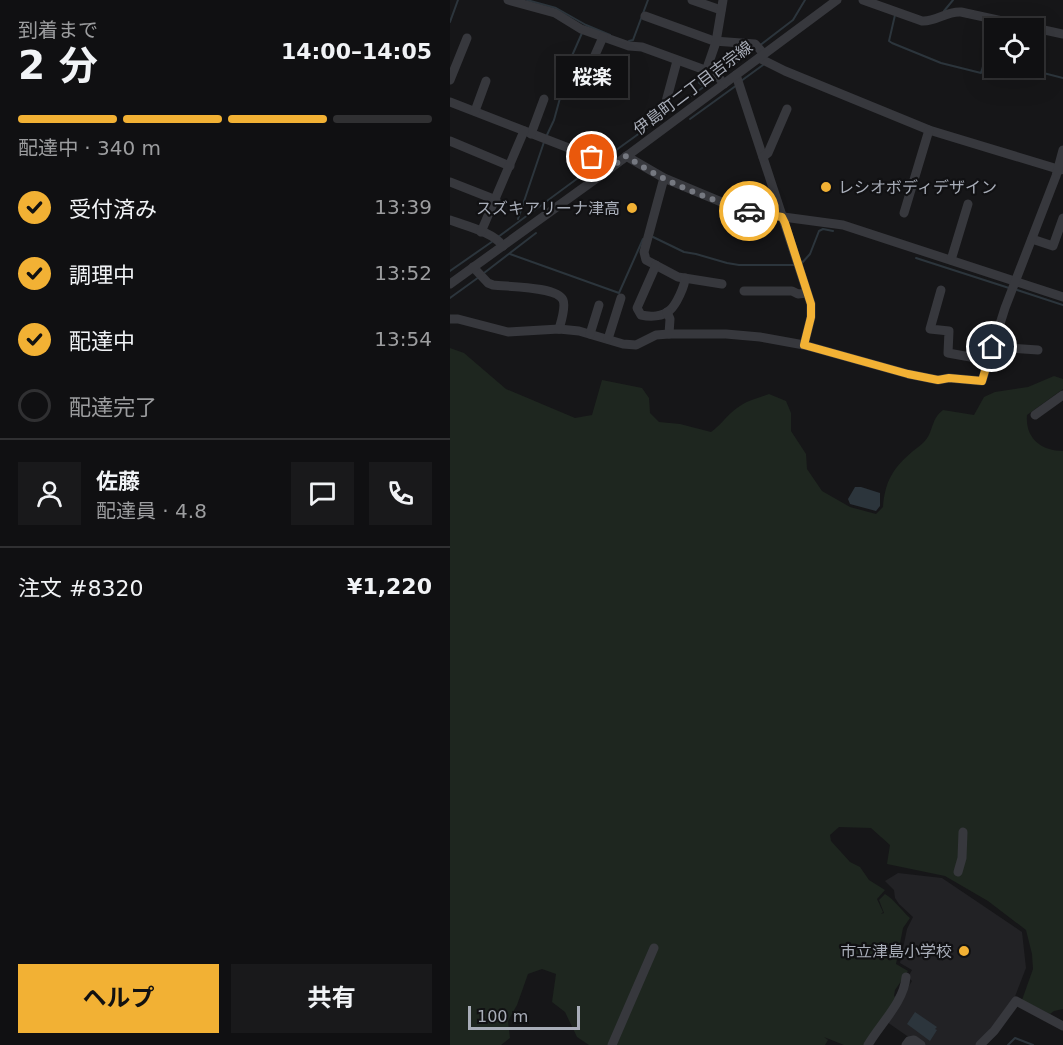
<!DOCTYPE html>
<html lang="ja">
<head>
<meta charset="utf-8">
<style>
	:root { --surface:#101012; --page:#19191b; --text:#f1f3f6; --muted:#9c9d9f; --line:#303032; --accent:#f2b134 }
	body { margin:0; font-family:"DejaVu Sans","Noto Sans JP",sans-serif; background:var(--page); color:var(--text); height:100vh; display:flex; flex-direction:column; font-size:22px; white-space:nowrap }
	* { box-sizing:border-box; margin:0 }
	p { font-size:20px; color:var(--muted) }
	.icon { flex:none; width:33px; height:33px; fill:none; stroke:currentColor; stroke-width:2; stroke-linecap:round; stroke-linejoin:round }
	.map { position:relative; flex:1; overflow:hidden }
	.panel { display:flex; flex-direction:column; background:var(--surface); width:450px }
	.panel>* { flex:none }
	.buttons { position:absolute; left:534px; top:18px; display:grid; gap:12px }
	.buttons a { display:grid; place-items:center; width:60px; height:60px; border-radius:0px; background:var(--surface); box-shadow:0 6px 24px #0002,0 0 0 2px var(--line); font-size:30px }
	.scale { position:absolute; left:18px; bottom:15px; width:112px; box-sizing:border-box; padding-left:6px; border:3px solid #a8adb8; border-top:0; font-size:16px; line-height:21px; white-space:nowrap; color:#a8adb8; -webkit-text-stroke:4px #111113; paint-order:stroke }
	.pin { position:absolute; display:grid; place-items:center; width:51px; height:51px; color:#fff; margin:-26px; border:3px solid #fff; border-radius:50%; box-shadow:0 2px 6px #0007 }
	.courier { position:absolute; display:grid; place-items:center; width:60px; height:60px; margin:-30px; border:4px solid #f2b134; border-radius:50%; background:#fff; color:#222; box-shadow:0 2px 8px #0007 }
	.bubble { position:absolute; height:42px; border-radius:0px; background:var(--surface); box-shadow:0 6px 24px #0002,0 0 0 2px var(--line); font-size:20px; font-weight:700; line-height:42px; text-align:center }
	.head em { font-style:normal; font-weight:700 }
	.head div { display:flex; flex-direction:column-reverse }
	.head { display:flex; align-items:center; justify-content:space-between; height:102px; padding:0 18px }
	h1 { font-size:39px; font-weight:700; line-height:45px }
	.bar { display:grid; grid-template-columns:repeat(4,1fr); gap:9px 6px; align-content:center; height:72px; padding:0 18px }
	.bar i { height:8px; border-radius:4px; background:var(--line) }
	.bar .current { background:var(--accent) }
	.bar p { grid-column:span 4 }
	.line { display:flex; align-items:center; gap:15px; padding:0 18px; border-top:2px solid var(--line) }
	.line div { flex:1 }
	.round { display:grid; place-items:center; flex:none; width:63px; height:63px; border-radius:0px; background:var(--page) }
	ol { padding:0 18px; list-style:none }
	li { display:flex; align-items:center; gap:18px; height:66px }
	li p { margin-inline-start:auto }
	li .icon { padding:6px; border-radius:50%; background:var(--accent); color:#111; stroke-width:4 }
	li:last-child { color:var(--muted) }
	li i { width:33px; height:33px; border:3px solid var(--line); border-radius:50% }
	.primary-button { display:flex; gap:12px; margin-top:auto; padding:12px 18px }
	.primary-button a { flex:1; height:69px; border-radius:0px; background:var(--accent); color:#111; font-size:24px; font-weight:700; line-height:69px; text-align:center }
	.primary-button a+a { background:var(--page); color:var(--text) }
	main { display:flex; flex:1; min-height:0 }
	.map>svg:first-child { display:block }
	.built { fill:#222225 }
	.green { fill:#1e261f }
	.water { fill:#2c353c }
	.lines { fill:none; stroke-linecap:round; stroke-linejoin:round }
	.stream { stroke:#2c353c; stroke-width:2 }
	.minor { stroke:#37383d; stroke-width:9 }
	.done { stroke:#757880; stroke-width:6; stroke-dasharray:0 10.8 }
	.route { stroke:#f2b134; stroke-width:8 }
	.poi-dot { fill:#f2b134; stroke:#111113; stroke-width:2 }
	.labels { text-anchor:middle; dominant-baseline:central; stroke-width:4.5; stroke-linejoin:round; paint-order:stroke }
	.street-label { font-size:16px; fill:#a8adb8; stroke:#111113 }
	.poi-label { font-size:16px; fill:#a8adb8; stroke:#111113; text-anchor:end }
</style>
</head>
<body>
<main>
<section class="panel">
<div class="head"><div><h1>2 分</h1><p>到着まで</p></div><em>14:00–14:05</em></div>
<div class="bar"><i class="current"></i><i class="current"></i><i class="current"></i><i></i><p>配達中 · 340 m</p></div>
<ol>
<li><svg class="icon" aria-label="check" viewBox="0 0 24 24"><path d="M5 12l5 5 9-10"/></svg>受付済み<p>13:39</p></li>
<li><svg class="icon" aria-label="check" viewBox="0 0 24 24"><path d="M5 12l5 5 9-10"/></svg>調理中<p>13:52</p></li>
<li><svg class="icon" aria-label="check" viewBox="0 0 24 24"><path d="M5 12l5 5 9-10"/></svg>配達中<p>13:54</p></li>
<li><i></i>配達完了</li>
</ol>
<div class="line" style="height:108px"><a class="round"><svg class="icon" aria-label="person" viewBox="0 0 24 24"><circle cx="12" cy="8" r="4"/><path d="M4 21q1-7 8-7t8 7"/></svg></a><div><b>佐藤</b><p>配達員 · 4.8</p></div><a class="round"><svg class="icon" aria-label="chat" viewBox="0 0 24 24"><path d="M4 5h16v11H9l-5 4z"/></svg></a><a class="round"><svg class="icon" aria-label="phone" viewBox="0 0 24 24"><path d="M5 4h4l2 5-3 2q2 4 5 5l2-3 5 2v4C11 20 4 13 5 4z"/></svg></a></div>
<div class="line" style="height:78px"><div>注文 #8320</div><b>¥1,220</b></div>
<div class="primary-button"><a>ヘルプ</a><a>共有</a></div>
</section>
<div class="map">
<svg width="613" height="1045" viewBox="0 0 613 1045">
	<rect width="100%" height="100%" fill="#161618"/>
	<path class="built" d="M448,873L492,878L572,932L576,968L564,999L527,1045H474L460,1038L437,1022L462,981L458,977L462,970L450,963L457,929L463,917L449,904L445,898L444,890L435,881Z"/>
	<path class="green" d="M0,348L14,353L56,389L125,418L142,415L152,380L192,388L199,398L200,413L209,422L230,424L261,432C271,425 277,415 287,408C296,401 308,398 319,394L336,401L341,413V431L356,454L357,469L372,491L400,507L426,514L433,507C435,481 443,468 463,451C467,448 471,445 474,442C484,432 480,420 493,410L524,415L534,397L545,392L578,387L604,376L613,379V389L577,415C575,438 591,451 613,451V1009L604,1011L600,1014L572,1000L583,969L582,954L576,930L538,901L495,876L437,864L440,845L421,828L389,827L380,835L381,841L400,862L410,867L419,880L435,890L427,899L433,912L431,914L434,913L429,900L435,894C444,899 451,910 460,918L453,928L446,964L458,971L445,990L444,996L446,998L415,1045H394L374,1037L378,1040L375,1045H139L127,1037L115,1012L102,1002L106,974L92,969L78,974L67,1005L58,1021L60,1038L51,1045H0Z"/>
	<g class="water">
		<path d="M405,487H411L430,493V506L426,511L400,504L398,499Z"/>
		<path d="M465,1012L487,1027L485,1029L487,1030L480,1041L457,1024Z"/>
	</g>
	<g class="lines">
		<g class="stream">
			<path d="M77,0L106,8L136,25L160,35"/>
			<path d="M494,11L503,0"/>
			<path d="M445,15L439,41L442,43L491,63L531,73L535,60L544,62"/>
			<path d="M0,22L8,0"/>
			<path d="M179,41L183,40L198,0"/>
			<path d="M309,46L343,20L355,0"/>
			<path d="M574,68L613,78"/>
			<path d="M270,74L305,49"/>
			<path d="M291,81L313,65"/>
			<path d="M252,85L249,83L252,72"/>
			<path d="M240,119L287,85"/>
			<path d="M96,137L104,120L121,58L132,33"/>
			<path d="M151,161L266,78"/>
			<path d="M68,219L94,142"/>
			<path d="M201,236L234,252L246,254L277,263L289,265H346"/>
			<path d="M48,237L147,164"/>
			<path d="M60,254L169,293L193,239"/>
			<path d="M466,258L559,288"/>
			<path d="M351,264L360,254L369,231L373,229L383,231"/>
			<path d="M0,271L43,241"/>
			<path d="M34,273L86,233"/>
			<path d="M564,289L613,305"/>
			<path d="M0,298L29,277"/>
			<path d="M558,1045L565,1038L583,1045"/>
		</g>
		<g class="minor">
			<path d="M58,0L105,13L131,29L179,46L192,47L266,74L274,84"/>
			<path d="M242,0L271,10"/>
			<path d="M413,0L472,21C486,22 496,11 511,12L613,34"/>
			<path d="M195,16L264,41L305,44L314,54"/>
			<path d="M309,58L335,71L479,130L611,170"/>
			<path d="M138,71L153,37"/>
			<path d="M256,71L266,42L273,0"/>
			<path d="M286,75L361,304V317L354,345"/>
			<path d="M0,80L17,38"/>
			<path d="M0,102L142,157L158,170"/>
			<path d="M214,109L227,61"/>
			<path d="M25,111L36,81"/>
			<path d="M81,134L94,99"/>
			<path d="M0,141L60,166"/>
			<path d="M176,156L214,178L281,206L311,214L393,225L613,297"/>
			<path d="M313,157L318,153L337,109"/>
			<path d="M214,178L194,252L196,260L228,277L272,284"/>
			<path d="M0,182L46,200"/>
			<path d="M454,213L479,130"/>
			<path d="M0,220C16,226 43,232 53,246"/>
			<path d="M31,232L74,131"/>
			<path d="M582,239L603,246L613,218"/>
			<path d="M501,260L518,204"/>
			<path d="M206,265L187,308L191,315C200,317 213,317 220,310C226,305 235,286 235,278"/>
			<path d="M23,267L38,283L43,285C57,287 107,286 113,300C116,307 111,322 109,329"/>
			<path d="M0,284L158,170L387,0"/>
			<path d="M491,290L480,329L499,331L498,353L537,360"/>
			<path d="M294,291H342L348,294L357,293"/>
			<path d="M217,312L220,319L219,334"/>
			<path d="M0,319H8L58,332L109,329L129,331L173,344L186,345L206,335L219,334H276L310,337L354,345L458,374L488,380L499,378L532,381L555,308L606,176L613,150"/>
			<path d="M140,334L149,305"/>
			<path d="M158,339L171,298"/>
			<path d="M542,347L588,350"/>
			<path d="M585,415L613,395"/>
			<path d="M508,872L512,858L513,832"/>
			<path d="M162,1045L204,948"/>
			<path d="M418,1045C430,1024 454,1002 456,977"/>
			<path d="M456,1045L459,1041L464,1040L471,1045"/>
			<path d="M530,1045L544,1031L566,1001L613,1026"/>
		</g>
	</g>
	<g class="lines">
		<path class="done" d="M142,157L158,170L176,156C212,181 256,199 299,211"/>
		<path class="route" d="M299,211L332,217L335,223L361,304V317L354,345L458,374L488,380L499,378L532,381L542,347"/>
	</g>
	<g class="poi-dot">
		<circle cx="376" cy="187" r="6"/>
		<circle cx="182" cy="208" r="6"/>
		<circle cx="514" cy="951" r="6"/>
	</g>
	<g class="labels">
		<g class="street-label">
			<text transform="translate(243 88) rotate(-37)">伊島町二丁目吉宗線</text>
		</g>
		<g class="poi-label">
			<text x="388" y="187" text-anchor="start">レシオボディデザイン</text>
			<text x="170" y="208">スズキアリーナ津高</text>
			<text x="502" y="951">市立津島小学校</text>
		</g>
	</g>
</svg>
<div class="buttons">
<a><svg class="icon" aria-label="locate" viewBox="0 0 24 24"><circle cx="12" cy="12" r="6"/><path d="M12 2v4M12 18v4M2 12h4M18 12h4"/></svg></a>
</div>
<div class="scale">100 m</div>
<div class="pin" style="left:142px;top:157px;background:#ea580c"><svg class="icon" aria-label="bag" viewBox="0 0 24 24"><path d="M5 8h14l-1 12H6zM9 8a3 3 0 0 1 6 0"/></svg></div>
<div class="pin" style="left:542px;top:347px;background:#1f2937"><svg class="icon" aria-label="home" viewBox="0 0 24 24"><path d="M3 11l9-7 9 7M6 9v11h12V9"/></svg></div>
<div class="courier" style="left:299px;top:211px"><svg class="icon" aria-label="car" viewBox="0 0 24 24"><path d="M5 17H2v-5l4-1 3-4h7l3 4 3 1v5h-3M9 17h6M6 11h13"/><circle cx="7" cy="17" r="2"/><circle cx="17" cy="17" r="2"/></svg></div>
<div class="bubble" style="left:106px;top:56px;width:72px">桜楽</div>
</div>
</main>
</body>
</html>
